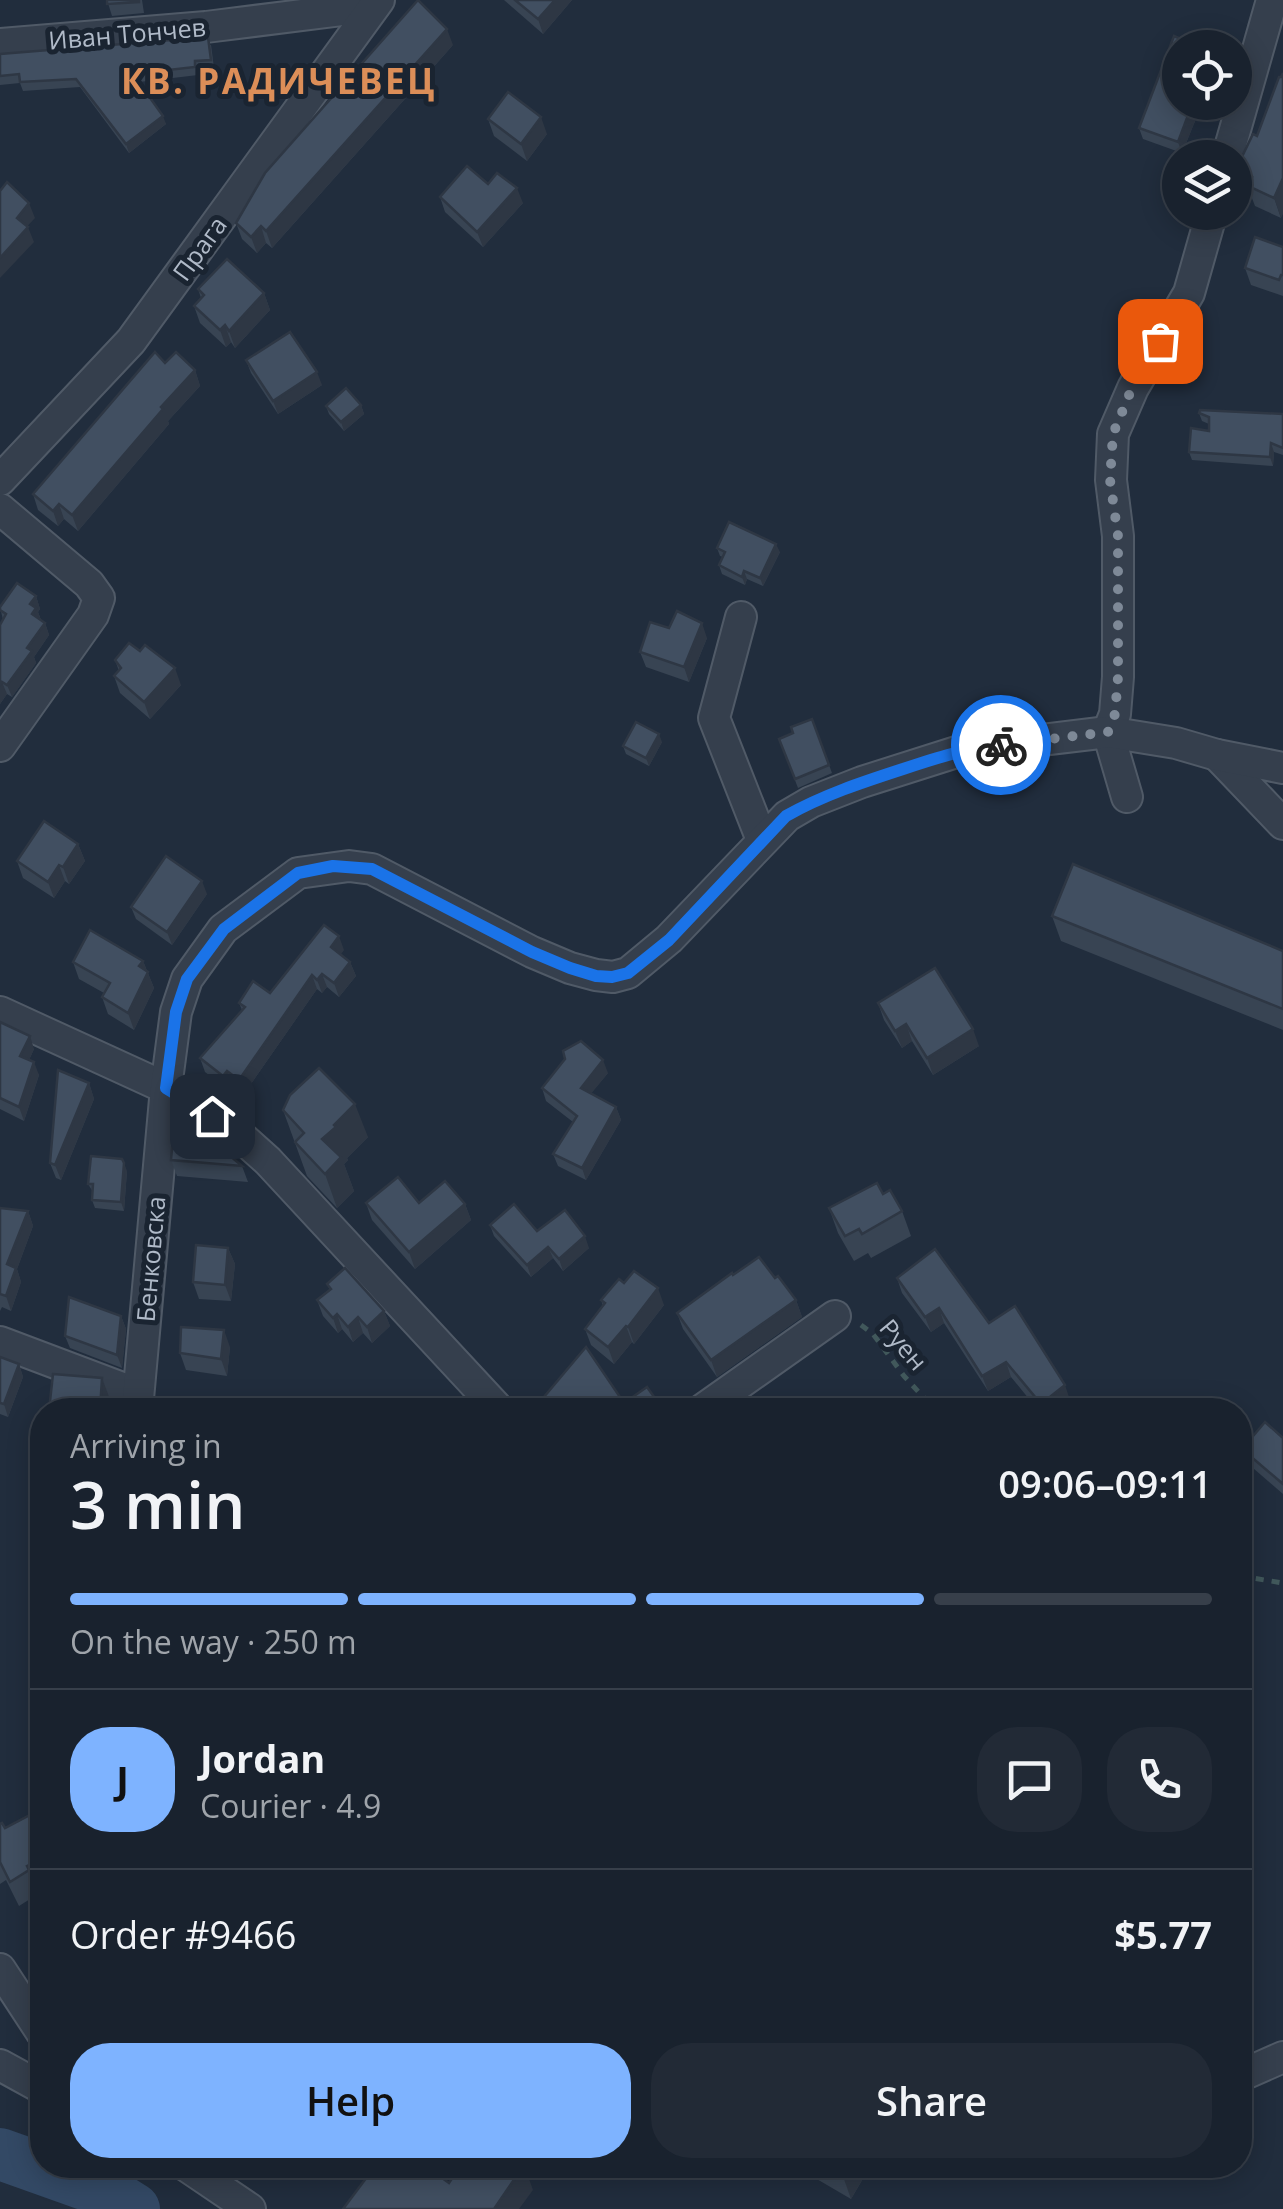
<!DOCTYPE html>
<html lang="en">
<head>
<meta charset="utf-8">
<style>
	:root { --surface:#19222e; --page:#222a36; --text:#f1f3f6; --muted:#9fa4aa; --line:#373f4a; --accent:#7eb3ff }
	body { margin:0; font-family:"Open Sans",sans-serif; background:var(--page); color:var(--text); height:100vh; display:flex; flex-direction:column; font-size:38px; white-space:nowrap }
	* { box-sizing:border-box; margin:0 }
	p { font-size:32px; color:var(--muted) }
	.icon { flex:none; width:55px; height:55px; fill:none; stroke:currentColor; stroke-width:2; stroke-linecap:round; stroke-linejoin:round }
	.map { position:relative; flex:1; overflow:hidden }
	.details { position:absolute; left:30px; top:1398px; width:1222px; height:780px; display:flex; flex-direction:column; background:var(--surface); border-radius:40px; box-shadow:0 5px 25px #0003,0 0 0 2px var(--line) }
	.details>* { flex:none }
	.fabs { position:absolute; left:1162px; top:30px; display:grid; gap:20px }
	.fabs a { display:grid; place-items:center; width:90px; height:90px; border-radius:50%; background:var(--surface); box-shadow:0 5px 25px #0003,0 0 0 2px var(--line); font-size:50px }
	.pin { position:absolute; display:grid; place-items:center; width:85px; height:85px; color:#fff; margin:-42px; border-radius:20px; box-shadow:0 5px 15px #0006 }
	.courier { position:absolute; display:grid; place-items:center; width:100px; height:100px; margin:-50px; border:8px solid #1a73e8; border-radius:50%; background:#fff; color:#222; box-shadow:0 2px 12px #0007 }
	.overview em { font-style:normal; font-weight:600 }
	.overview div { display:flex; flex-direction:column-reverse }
	.overview { display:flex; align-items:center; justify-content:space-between; height:170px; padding:0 40px }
	h1 { font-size:65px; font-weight:600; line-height:75px }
	.bar { display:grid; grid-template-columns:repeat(4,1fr); gap:15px 10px; align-content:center; height:120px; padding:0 40px }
	.bar i { height:12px; border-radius:8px; background:var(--line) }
	.bar .current { background:var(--accent) }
	.bar p { grid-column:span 4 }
	.line { display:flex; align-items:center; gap:25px; padding:0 40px; border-top:2px solid var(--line) }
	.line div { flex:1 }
	.round { display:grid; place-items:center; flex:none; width:105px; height:105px; border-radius:40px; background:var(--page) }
	.button { display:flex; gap:20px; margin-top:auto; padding:20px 40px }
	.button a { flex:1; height:115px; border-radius:40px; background:var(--accent); color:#111; font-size:40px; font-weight:600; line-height:115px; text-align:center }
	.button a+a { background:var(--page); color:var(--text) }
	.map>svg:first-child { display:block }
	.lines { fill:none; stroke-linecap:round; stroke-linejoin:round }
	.river { stroke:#334965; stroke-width:52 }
	.minor-casing { stroke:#505a67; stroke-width:34 }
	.path { stroke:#41585b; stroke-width:5; stroke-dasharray:8 8; stroke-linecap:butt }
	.minor { stroke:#353f4d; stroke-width:30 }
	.wall { fill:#384453 }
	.shaded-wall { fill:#2e3744 }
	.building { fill:#414f61; stroke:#2e3744; stroke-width:2.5 }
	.done { stroke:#7e8997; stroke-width:10; stroke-dasharray:0 18 }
	.route { stroke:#1a73e8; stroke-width:12 }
	.labels { text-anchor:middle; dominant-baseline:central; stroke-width:10; stroke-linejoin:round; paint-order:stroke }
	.street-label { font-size:25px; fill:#b0bac8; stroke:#1a2431 }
	.district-label { font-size:35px; font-weight:bold; letter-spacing:2.5px; fill:#dc8e58; stroke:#1a2431 }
</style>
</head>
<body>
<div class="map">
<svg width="1283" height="2209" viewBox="0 0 1283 2209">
	<rect width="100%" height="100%" fill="#212d3d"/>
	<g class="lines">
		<path class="river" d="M0,2154L107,2192L134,2209"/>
		<g class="minor-casing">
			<g id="minor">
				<path d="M0,44L206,27L374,6"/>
				<path d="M1227,158L1272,0"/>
				<path d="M0,480L131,341L379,0"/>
				<path d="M0,509L89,584L99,598L93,615L0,746"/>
				<path d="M741,617L714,718L762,840"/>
				<path d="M1217,755L1283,824"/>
				<path d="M1127,797L1108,732L1115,714L1118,677V536L1111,480L1113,434L1133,388L1189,293L1212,212"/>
				<path d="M0,1012L166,1088L239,1135L268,1161L499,1410"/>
				<path d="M0,1342L138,1394"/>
				<path d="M137,1410L166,1088L176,1012L187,979L223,929L298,873L349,866L372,869L532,952L570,968L596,975L613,977L628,973L669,939L787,816L811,802L862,782L966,749L1108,732L1176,743L1217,755L1283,768"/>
				<path d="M702,1410L835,1316"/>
				<path d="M0,1969L42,2033"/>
				<path d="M0,2065L42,2088"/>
				<path d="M1240,2076L1283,2057"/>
				<path d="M185,2165L250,2209"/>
			</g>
		</g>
		<g class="path">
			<path d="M861,1325L873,1334L904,1376L935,1410"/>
			<path d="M1240,1576L1283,1583"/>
			<path d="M33,1969L42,1959"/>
		</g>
		<use href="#minor" class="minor"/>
	</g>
	<g class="wall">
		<path d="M107,0H142L144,13L112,16Z"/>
		<path d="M504,0H572L543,34Z"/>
		<path d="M211,45L214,68L198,70V75L139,82L166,124L129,153L80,87L23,91L20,83L0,85V54Z"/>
		<path d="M453,45L272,248L266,243L257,253L242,239L236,223Z"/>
		<path d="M1180,102H1206L1204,105L1202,104L1182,153L1143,139L1139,128Z"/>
		<path d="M488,119L547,134L527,161L494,136Z"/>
		<path d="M1253,134L1281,218L1255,206L1250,193L1243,190L1236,169Z"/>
		<path d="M488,184L523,203L483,247L445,212L440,197Z"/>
		<path d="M1283,247V296L1251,285L1245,268Z"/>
		<path d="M198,289L264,293L270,310L235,348L231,342L226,347L200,323L194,306L201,298Z"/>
		<path d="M246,360L322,385L278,414L251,373Z"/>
		<path d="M165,363L195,370L200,386L168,421L169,424L78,531L64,519L58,526L38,510L33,494Z"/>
		<path d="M361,405L364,414L344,431L329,414L326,406Z"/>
		<path d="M1199,413L1283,414V455L1274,452L1273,466L1192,460L1189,452L1209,431V424L1202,421Z"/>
		<path d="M717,548L780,552L763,586L747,579L745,585L722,574L719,565L723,557L720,556Z"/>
		<path d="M36,596L40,609L38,612L41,620L45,623L49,635L34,657L36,663L12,697L7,694L0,704V625L3,620L0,607Z"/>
		<path d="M707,638L689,682L646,667L640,652Z"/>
		<path d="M115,660L181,685L150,719L120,693L114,676L119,671Z"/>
		<path d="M812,719L832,773L798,788L779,739L793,733Z"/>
		<path d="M662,742L649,766L626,754L623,746Z"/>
		<path d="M78,844L85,861L69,884L65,881L54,898L23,878L17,861Z"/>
		<path d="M207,894L172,945L136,919L131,907Z"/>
		<path d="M1052,916L1283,951V1030L1061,941Z"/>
		<path d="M344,950L340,954L350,962L356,976L339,997L327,987L322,993L317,989L244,1094L232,1085L228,1090L205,1072L200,1058L242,1010L239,1003L270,993Z"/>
		<path d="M143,961L154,988L134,1030L108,1014L102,997L104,993L79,979L73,962Z"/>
		<path d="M878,1003L979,1046L933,1075L912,1041L902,1048L884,1020Z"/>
		<path d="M0,1022L34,1049L29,1060L39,1075L24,1121L0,1109Z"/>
		<path d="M608,1073L591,1093L616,1107L621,1120L586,1180L558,1166L553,1154L573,1122L546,1101L542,1088Z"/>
		<path d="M89,1083L94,1099L61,1180L56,1178L50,1163Z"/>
		<path d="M283,1110L368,1137L347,1158L348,1160L344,1164L354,1191L337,1208L307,1176Z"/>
		<path d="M171,1160L242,1166L248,1182L177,1176Z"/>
		<path d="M127,1171L124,1211L95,1208L92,1200L93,1192L88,1184Z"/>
		<path d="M883,1194L902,1211L911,1236L871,1258L868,1253L854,1261L838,1233L829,1208Z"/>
		<path d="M366,1203L465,1204L471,1220L415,1269L372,1220Z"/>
		<path d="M0,1208L28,1211L33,1226L17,1269L21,1282L11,1311L2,1307L0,1311Z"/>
		<path d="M490,1225L537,1231L589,1248L563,1271L553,1258L531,1277L494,1236Z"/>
		<path d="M228,1248L235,1264L231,1301L199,1299L193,1282Z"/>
		<path d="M733,1275L775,1278L796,1300L802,1317L717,1377L683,1329L677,1313Z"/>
		<path d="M897,1278L989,1323L1070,1400L1058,1410H1038L1011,1377L988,1391L944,1323L931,1332L902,1293Z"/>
		<path d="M624,1283L664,1305L634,1344L632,1342L614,1364L591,1345L585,1329L603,1306L601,1300Z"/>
		<path d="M327,1284L384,1311L390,1326L372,1343L363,1333L353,1342L342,1329L338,1333L323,1316L317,1300L330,1290Z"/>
		<path d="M121,1316L126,1329L122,1368L70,1348L65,1336Z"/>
		<path d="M230,1347L227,1376L186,1370L180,1353Z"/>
		<path d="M0,1357L19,1364L23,1377L8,1417L0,1414Z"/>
		<path d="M1283,1438V1494L1246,1462L1242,1449Z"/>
		<path d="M0,1824L5,1828L42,1832V1888L37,1891L38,1894L19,1906L6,1880L0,1884Z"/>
		<path d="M810,2165H871L851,2199L815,2178Z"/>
	</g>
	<g class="shaded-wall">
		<path d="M555,0H572L543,34L538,19Z"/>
		<path d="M447,29L453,45L272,248L266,231Z"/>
		<path d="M1193,102L1202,104L1182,153L1178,142Z"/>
		<path d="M163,116L166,124L129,153L126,144Z"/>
		<path d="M541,117L547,134L527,161L521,144Z"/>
		<path d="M1283,178V214L1281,218L1274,198Z"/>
		<path d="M517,188L523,203L483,247L477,232Z"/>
		<path d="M29,203L35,218L22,232L17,218Z"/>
		<path d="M261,226L266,243L257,253L251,237Z"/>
		<path d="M28,227L34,242L0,278V258Z"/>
		<path d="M264,293L270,310L235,348L229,331Z"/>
		<path d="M225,325L231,342L226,347L220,330Z"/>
		<path d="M195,370L200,386L168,421L169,424L78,531L72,515L161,407Z"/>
		<path d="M317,372L322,385L278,414L273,401Z"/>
		<path d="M361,405L364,414L344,431L341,422Z"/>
		<path d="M1271,443L1274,452L1273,466L1270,457Z"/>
		<path d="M59,504L64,519L58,526L53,511Z"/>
		<path d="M776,544L780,552L763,586L760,578Z"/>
		<path d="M744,571L747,579L745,585L742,577Z"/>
		<path d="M36,596L40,609L38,612L41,620L37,626L30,604Z"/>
		<path d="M45,623L49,635L34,657L36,663L12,697L7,685L27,648Z"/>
		<path d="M702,623L707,638L689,682L684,667Z"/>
		<path d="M175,668L181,685L150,719L144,702Z"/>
		<path d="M2,682L7,694L0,704V685Z"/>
		<path d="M659,734L662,742L649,766L646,758Z"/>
		<path d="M78,844L85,861L69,884L63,867Z"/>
		<path d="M59,865L65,881L54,898L48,882Z"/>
		<path d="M202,881L207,894L172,945L167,932Z"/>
		<path d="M339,936L344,950L336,961L331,947Z"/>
		<path d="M143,961L154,988L134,1030L128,1013L139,966Z"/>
		<path d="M350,962L356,976L339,997L334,983Z"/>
		<path d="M322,974L327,987L322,993L317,980Z"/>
		<path d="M312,975L317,989L244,1094L239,1080Z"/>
		<path d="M906,1024L912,1041L902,1048L895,1031Z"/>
		<path d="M973,1029L979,1046L933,1075L927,1058Z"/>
		<path d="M30,1036L34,1049L25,1069L20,1056Z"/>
		<path d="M603,1060L608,1073L586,1100L581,1088Z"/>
		<path d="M34,1062L39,1075L24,1121L19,1107Z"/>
		<path d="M227,1071L232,1085L228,1090L223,1076Z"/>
		<path d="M89,1083L94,1099L61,1180L55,1165Z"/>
		<path d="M355,1104L368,1137L347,1158L348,1160L344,1164L354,1191L337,1208L325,1174L322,1139Z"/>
		<path d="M616,1107L621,1120L586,1180L582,1168Z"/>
		<path d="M124,1163L127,1171L124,1211L121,1202Z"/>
		<path d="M465,1204L471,1220L415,1269L409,1252Z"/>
		<path d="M28,1211L33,1226L17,1269L21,1282L11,1311L6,1296L7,1264Z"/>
		<path d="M585,1236L589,1248L563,1271L559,1259Z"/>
		<path d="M548,1247L553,1258L531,1277L527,1265Z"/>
		<path d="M228,1248L235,1264L231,1301L225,1285Z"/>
		<path d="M658,1288L664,1305L634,1344L628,1327Z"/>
		<path d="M796,1300L802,1317L717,1377L711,1360Z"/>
		<path d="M939,1308L944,1323L931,1332L925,1317Z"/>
		<path d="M384,1311L390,1326L372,1343L367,1327Z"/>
		<path d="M337,1314L342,1329L338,1333L333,1318Z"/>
		<path d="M121,1316L126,1329L122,1368L117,1355Z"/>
		<path d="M358,1317L363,1333L353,1342L348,1327Z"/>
		<path d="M626,1326L632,1342L614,1364L608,1347Z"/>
		<path d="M224,1330L230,1347L227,1376L221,1359Z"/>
		<path d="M1006,1362L1011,1377L988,1391L982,1376Z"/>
		<path d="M19,1364L23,1377L8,1417L4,1404Z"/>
		<path d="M102,1378L114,1410H100Z"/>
		<path d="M1065,1385L1070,1400L1058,1410H1043L1041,1404Z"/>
		<path d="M524,2165L533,2190L519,2209H494Z"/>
		<path d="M839,2165H871L851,2199Z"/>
	</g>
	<g class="building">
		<path d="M107,0H139V2L107,4Z"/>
		<path d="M418,0L447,29L266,231L261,226L251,237L236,223L265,173Z"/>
		<path d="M515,0H555L538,19Z"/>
		<path d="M1174,36L1202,48H1180V102H1193L1178,142L1139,128Z"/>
		<path d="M208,37L211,60L195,61V67L133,74L163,116L126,144L76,79L20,82L19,74L0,76V54Z"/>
		<path d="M1283,73V178L1274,198L1248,186L1252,177L1236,169L1253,134L1257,136L1279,77H1281Z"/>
		<path d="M508,92L541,117L521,144L488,119Z"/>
		<path d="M467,166L488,184L497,173L517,188L477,232L440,197Z"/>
		<path d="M7,182L29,203L17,218L28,227L0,258V191Z"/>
		<path d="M1255,237L1283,247V275H1281L1279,280L1245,268Z"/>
		<path d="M227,259L264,293L229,331L225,325L220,330L194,306L204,295L198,289Z"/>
		<path d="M290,332L317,372L273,401L246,360Z"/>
		<path d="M155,352L165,363L176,352L195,370L161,407L163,409L72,515L59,504L53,511L33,494Z"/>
		<path d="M346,388L361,405L341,422L326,406Z"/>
		<path d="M1200,410L1283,414V448L1271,443L1270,457L1189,452L1191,428L1209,431V417L1199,413Z"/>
		<path d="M729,522L776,544L760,578L744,571L742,577L719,565L725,552L717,548Z"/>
		<path d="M17,583L36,596L30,604L36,608L32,614L45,623L27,648L32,651L7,685L2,682L0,685V625L6,614L0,610V607Z"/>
		<path d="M677,611L702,623L684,667L640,652L650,622L669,628Z"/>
		<path d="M129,643L140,651L145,645L175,668L144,702L114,676L121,668L115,660Z"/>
		<path d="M812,719L829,765L795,779L779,739L793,733L791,727Z"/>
		<path d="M636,722L659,734L646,758L623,746Z"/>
		<path d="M44,821L78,844L63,867L59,865L48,882L17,861Z"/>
		<path d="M166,856L202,881L167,932L131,907Z"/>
		<path d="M1073,864L1283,951V1009L1052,916Z"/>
		<path d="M324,925L339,936L331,947L350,962L334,983L322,974L317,980L312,975L239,1080L227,1071L223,1076L200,1058L245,1007L239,1003L253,981L270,993Z"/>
		<path d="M90,930L143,961L139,966L148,972L128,1013L102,997L110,983L73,962Z"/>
		<path d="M935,968L973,1029L927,1058L906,1024L895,1031L878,1003Z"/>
		<path d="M0,1022L30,1036L20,1056L34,1062L19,1107L0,1098Z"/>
		<path d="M581,1041L603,1060L581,1088L616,1107L582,1168L553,1154L577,1116L542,1088L565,1059L563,1051Z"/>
		<path d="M319,1068L355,1104L334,1125L336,1127L322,1139L341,1157L325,1174L295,1142L304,1133L283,1110L290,1095Z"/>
		<path d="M58,1070L89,1083L55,1165L50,1163Z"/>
		<path d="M188,1120L242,1166L171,1160L174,1126Z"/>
		<path d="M91,1156L122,1159L124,1163L121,1202L92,1200L93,1184H88Z"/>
		<path d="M398,1177L419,1203L445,1181L465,1204L409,1252L366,1203Z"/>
		<path d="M877,1183L883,1194L890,1190L902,1211L862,1234L859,1229L845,1236L829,1208Z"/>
		<path d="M514,1204L537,1231L565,1210L585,1236L559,1259L548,1247L527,1265L490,1225Z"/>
		<path d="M0,1208L28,1211L7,1264L16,1268L6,1296L0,1294Z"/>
		<path d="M196,1245L228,1248L225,1285L193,1282Z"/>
		<path d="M935,1249L989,1323L1015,1306L1065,1385L1041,1404L1006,1362L982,1376L939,1308L925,1317L897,1278Z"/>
		<path d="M759,1257L775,1278L778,1276L796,1300L711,1360L677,1313L732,1273L733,1275Z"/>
		<path d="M345,1268L384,1311L367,1327L358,1317L348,1327L337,1314L333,1318L317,1300L331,1289L327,1284Z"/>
		<path d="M634,1271L658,1288L628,1327L626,1326L608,1347L585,1329L605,1303L601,1300L619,1279L624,1283Z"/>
		<path d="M69,1297L121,1316L117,1355L65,1336Z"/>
		<path d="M181,1327L224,1330L221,1359L180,1353Z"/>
		<path d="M586,1347L624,1403L647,1387L662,1408L660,1410H533Z"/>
		<path d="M0,1357L19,1364L4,1404L0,1403Z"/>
		<path d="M53,1374L102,1378L100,1410H49Z"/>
		<path d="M413,1401L421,1410H403Z"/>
		<path d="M175,1407L222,1410H175Z"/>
		<path d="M1265,1422L1283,1438V1484L1242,1449Z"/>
		<path d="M42,1533V1590H38Z"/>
		<path d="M30,1815L38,1830L41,1829L42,1832V1859L27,1866L29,1870L10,1882L0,1862V1824L2,1823L5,1828Z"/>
		<path d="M376,2165L384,2171L388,2165H424L449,2183L461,2165H524L494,2209H343Z"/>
	</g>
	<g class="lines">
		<path class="done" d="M1001,745L1108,732L1115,714L1118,677V536L1110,480L1113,434L1132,388L1160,341"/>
		<path class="route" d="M212,1116L166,1088L176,1012L187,979L224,929L298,873L333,866L372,869L532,952L570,968L596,976L612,977L628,973L669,940L786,816C823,795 863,782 903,769C936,758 967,748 1001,745"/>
	</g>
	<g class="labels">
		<g class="street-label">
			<text transform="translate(127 33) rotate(-5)">Иван Тончев</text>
			<text transform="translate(199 248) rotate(-54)">Прага</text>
			<text transform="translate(150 1259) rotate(-85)">Бенковска</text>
			<text transform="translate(904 1344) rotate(50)">Руен</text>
		</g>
		<g class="district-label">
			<text x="279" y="80">КВ. РАДИЧЕВЕЦ</text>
		</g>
	</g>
</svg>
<div class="fabs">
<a><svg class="icon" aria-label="locate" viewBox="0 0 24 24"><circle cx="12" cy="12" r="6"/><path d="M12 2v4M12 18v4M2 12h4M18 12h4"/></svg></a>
<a><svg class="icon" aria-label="layers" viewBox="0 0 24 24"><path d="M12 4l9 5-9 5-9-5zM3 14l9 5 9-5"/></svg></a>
</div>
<div class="pin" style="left:1160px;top:341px;background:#ea580c"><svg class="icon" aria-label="bag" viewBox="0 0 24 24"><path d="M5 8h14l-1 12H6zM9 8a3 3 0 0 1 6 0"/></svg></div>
<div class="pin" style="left:212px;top:1116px;background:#1f2937"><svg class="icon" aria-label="home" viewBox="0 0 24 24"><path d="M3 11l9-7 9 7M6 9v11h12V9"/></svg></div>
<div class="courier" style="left:1001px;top:745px"><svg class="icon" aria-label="bike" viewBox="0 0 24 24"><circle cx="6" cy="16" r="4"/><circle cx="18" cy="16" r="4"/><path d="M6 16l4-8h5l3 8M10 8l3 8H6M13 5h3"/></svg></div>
<section class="details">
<div class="overview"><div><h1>3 min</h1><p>Arriving in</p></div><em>09:06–09:11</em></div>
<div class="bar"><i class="current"></i><i class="current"></i><i class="current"></i><i></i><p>On the way · 250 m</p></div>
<div class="line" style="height:180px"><b class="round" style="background:var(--accent);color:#111">J</b><div><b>Jordan</b><p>Courier · 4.9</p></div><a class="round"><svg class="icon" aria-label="chat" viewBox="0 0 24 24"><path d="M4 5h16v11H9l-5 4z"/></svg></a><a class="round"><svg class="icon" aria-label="phone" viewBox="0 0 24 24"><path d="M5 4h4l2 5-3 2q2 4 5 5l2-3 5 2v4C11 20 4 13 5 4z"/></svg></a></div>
<div class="line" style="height:130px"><div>Order #9466</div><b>$5.77</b></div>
<div class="button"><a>Help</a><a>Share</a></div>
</section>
</div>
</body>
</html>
